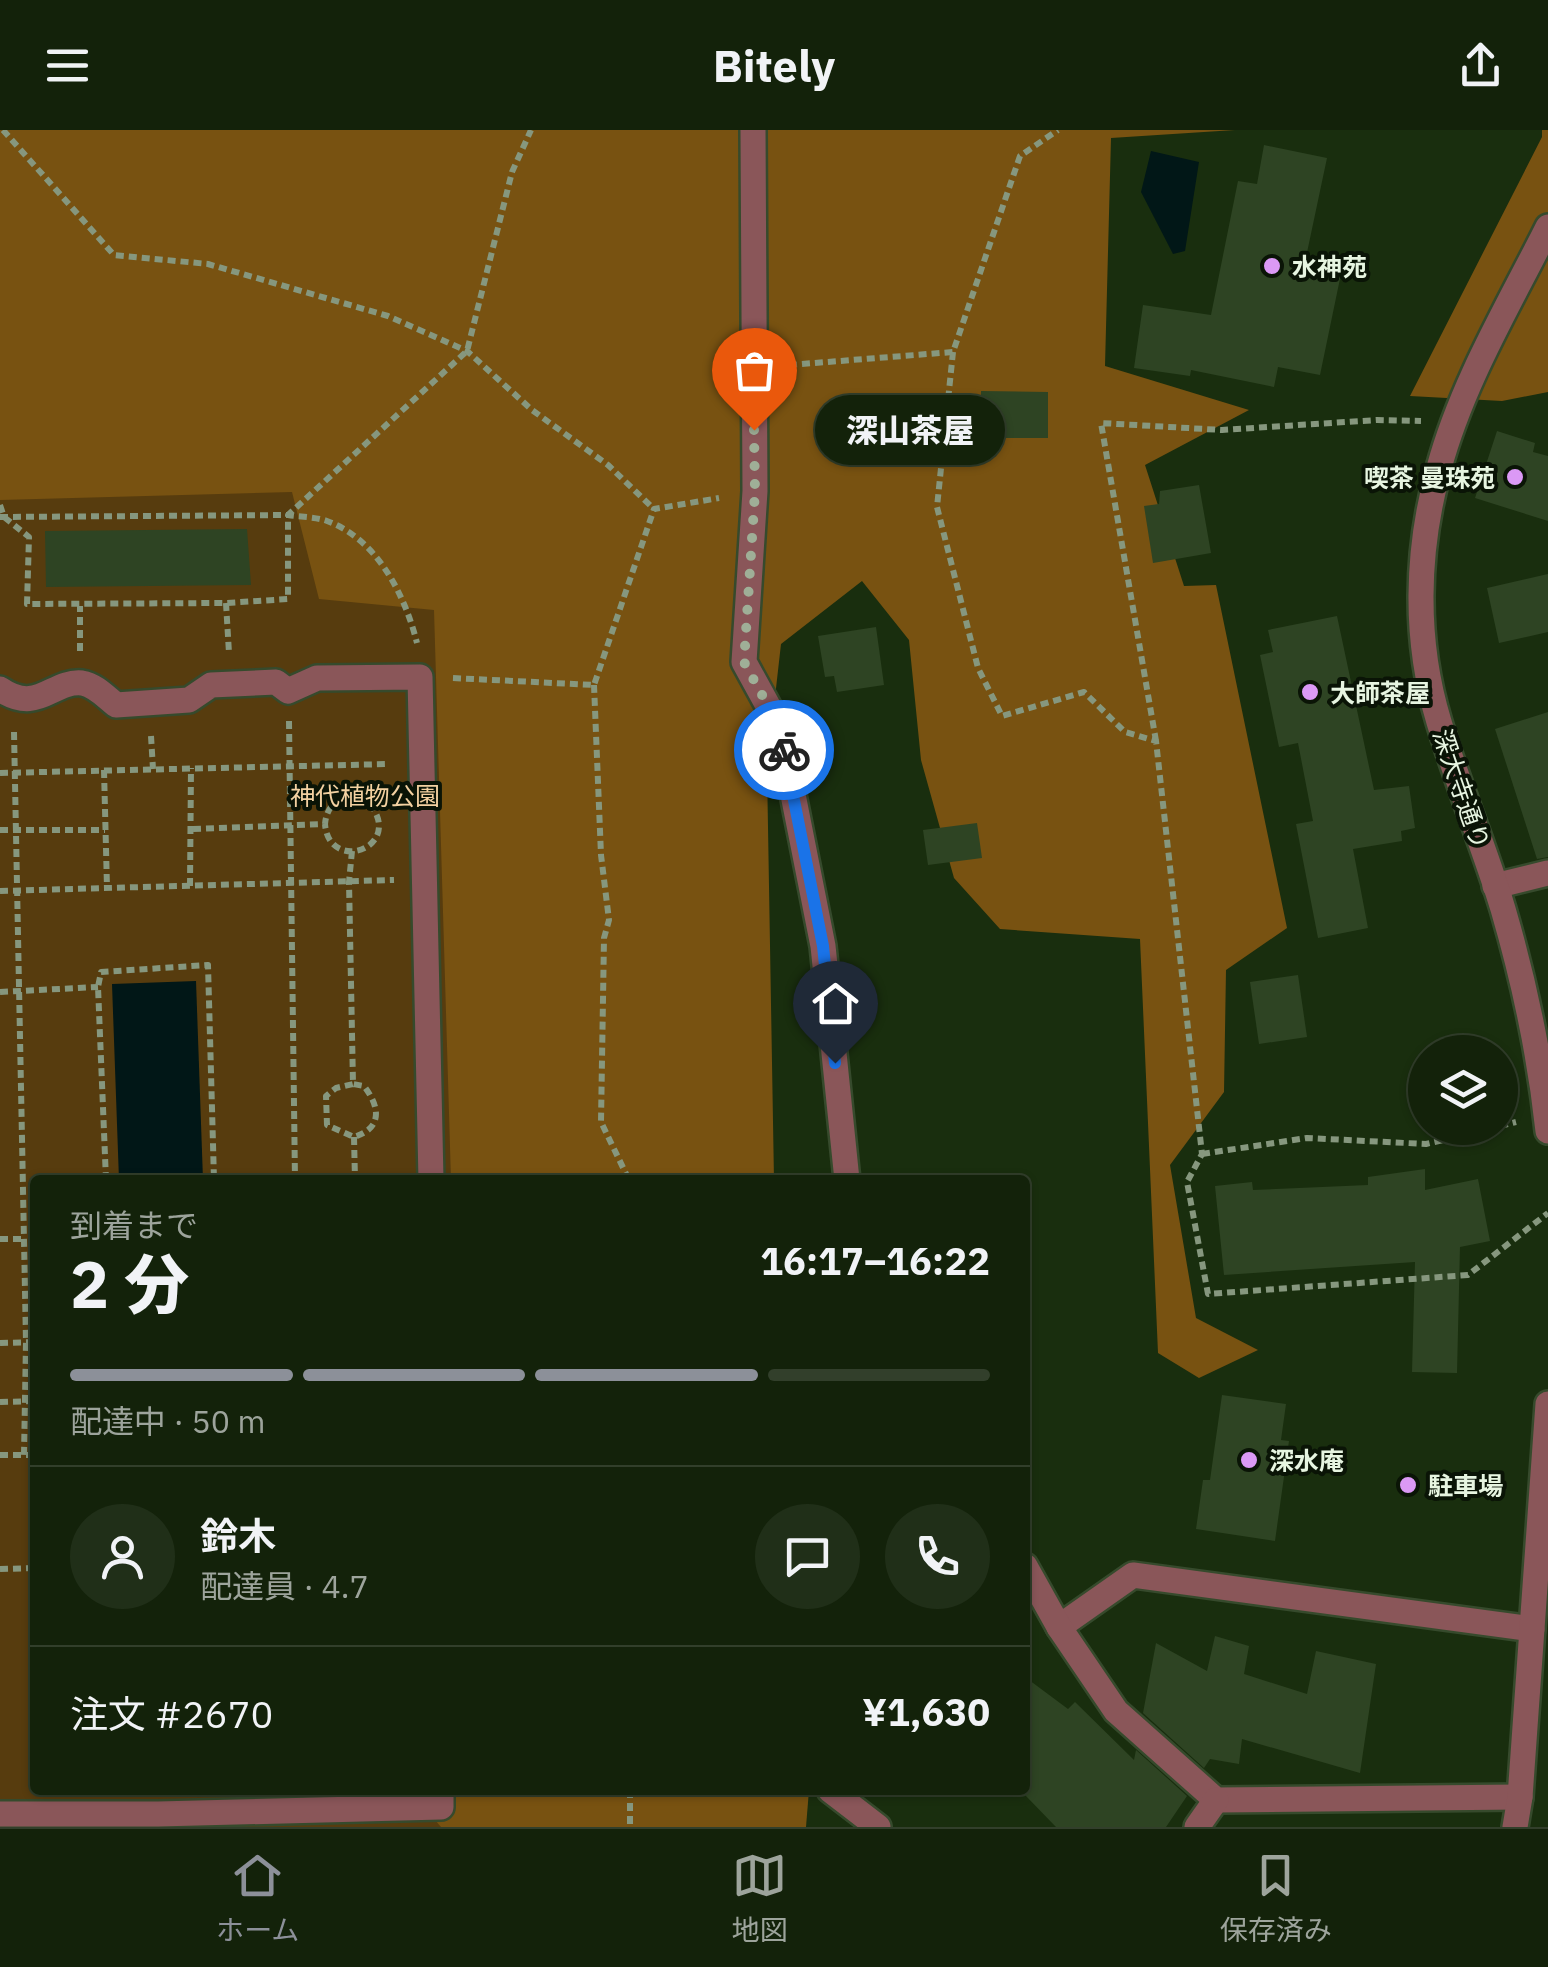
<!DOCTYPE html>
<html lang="ja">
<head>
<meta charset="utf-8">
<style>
	:root { --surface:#13220a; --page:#202f18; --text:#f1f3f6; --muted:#9da49c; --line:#323f2b; --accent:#8c9099 }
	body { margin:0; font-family:"IBM Plex Sans","Noto Sans JP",sans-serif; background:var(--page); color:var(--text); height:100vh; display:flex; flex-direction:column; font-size:38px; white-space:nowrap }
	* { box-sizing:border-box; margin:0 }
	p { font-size:32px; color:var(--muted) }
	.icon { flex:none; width:55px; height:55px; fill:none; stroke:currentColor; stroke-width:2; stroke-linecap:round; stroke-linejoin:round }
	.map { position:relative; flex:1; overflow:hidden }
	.sheet { position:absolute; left:30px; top:1045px; width:1000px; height:620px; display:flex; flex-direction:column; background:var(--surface); border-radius:10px; box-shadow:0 2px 8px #0004,0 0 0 2px var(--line) }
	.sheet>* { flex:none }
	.buttons { position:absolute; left:1408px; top:905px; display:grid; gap:20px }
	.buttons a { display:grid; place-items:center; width:110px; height:110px; border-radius:50%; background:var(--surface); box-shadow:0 2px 8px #0004,0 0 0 2px var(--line); font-size:50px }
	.pin { position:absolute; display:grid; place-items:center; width:85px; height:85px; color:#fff; margin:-102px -42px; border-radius:50% 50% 50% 0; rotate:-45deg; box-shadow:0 0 10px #0007 }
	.pin .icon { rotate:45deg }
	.courier { position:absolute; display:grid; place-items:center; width:100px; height:100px; margin:-50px; border:8px solid #1a73e8; border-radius:50%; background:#fff; color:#222; box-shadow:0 2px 12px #0007 }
	.bubble { position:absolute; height:70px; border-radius:35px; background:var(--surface); box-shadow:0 2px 8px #0004,0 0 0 2px var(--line); font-size:32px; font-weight:800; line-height:70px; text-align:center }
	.head em { font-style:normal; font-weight:800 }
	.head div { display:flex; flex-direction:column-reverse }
	.head { display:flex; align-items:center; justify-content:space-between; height:170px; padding:0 40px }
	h1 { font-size:65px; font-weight:800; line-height:75px }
	.bar { display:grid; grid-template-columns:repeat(4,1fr); gap:15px 10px; align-content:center; height:120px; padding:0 40px }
	.bar i { height:12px; border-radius:8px; background:var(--line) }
	.bar .current { background:var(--accent) }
	.bar p { grid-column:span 4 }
	.line { display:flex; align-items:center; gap:25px; padding:0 40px; border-top:2px solid var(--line) }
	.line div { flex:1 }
	.round { display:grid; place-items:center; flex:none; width:105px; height:105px; border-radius:52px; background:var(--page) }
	header { display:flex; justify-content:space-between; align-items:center; height:130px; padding:0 40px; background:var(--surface); font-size:45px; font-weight:800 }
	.tab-bar { display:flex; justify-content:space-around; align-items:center; height:140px; border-top:2px solid var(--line); background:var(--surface); font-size:28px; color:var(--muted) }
	.tab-bar a { display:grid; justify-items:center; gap:5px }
	.tab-bar .current { color:var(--accent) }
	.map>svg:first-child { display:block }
	.green { fill:#573c0e }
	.forest { fill:#785211 }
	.water { fill:#011717 }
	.building { fill:#2e4423 }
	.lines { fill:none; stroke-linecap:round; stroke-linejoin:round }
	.service-casing { stroke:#364a2c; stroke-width:30 }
	.pedestrian-casing { stroke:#364a2c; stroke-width:30 }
	.minor-casing { stroke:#364a2c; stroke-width:30 }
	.tertiary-casing { stroke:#364a2c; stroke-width:30 }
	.path { stroke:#86977e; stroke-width:6; stroke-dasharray:8 5; stroke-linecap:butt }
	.service { stroke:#8a5659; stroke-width:25 }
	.pedestrian { stroke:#8a5659; stroke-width:25 }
	.minor { stroke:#8a5659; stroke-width:25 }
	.tertiary { stroke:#8a5659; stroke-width:25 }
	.done { stroke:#9faf97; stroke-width:10; stroke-dasharray:0 18 }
	.route { stroke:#1a73e8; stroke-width:12 }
	.poi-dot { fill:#db99f5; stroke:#0a1406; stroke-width:4 }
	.labels { text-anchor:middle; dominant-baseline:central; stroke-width:8; stroke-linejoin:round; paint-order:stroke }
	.poi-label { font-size:25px; font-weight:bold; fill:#e7f5e1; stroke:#0a1406; text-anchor:start }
	.street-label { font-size:25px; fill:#e7f5e1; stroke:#0a1406 }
	.park-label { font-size:25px; fill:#f3d1a1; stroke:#0a1406 }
</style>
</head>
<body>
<header><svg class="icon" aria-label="menu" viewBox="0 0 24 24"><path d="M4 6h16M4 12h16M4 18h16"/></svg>Bitely<svg class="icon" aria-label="share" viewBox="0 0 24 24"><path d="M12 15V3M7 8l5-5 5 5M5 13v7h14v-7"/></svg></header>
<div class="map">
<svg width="1548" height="1697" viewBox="0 0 1548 1697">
	<rect width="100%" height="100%" fill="#192e0e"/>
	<path class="green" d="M0,0H729L747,1050H35V1660H772L773,1697H0Z"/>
	<g class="forest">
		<path d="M0,0H1235L1111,8L1105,236L1249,280L1145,335L1184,456L1216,455L1287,798L1226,840L1224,962L1170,1035L1196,1188L1258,1220L1199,1248L1158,1223L1140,809L1000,799L954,748L921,630L909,510L862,451L781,514L767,638L774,1050H451L434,480L319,469L292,362L0,370Z"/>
		<path d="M1542,0H1548V262L1502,271L1410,266L1542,7Z"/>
		<path d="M409,1660H809L806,1697H441Z"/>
	</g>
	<g class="water">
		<path d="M1151,21L1199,32L1185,121L1173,124L1141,62Z"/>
		<path d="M196,851L203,1050H119L112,854Z"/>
	</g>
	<g class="building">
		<path d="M1264,15L1327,28L1305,132L1342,139L1320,245L1278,237L1274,257L1191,240L1190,246L1134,238L1143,175L1211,185L1238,51L1257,54Z"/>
		<path d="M981,261L1048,262V308H980Z"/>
		<path d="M1497,301L1535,313L1533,322L1548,326V391L1475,368Z"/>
		<path d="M1199,355L1211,423L1153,433L1144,376L1159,374L1160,361Z"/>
		<path d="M247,399L251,455L46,457L45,401Z"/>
		<path d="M1548,444V502L1499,513L1487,458Z"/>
		<path d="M1337,486L1374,660L1409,656L1415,698L1401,701L1402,711L1353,719L1368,798L1318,808L1296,694L1313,691L1298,613L1279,617L1260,525L1273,522L1268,500Z"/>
		<path d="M876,497L884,555L837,562L834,546L825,547L818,506Z"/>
		<path d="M1548,582V727L1537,729L1495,599Z"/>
		<path d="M977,693L982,728L928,735L923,700Z"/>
		<path d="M1298,845L1307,907L1259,914L1250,852Z"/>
		<path d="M1425,1039V1060L1478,1049L1490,1111L1460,1117L1457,1243L1412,1242L1415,1132L1224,1145L1215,1056L1252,1052L1253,1060L1368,1055V1047Z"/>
		<path d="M1222,1265L1286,1274L1281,1310L1289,1311L1275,1411L1196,1399L1203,1350H1210Z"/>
		<path d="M1215,1506L1249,1516L1244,1544L1307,1564L1316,1521L1376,1534L1360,1643L1242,1609L1239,1634L1210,1629L1204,1638L1143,1583L1156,1513L1207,1541Z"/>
		<path d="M1025,1547L1068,1579L1075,1572L1134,1630L1136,1620L1187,1666L1166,1697H1056L1025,1665Z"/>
	</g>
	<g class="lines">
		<g class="service-casing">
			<g id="service">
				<path d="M753,0L755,361L744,532L778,594L783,614L823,816L847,1050"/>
				<path d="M1495,756L1548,743"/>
				<path d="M1059,1497L1133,1445L1532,1499"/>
				<path d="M830,1660L878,1697"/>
			</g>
		</g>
		<g class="pedestrian-casing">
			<g id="pedestrian">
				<path d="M0,559C38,585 52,550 82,553C95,555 106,567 116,575L189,570L211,555L276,552L288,561L317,548L420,547L431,1050"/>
				<path d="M0,1684H158L441,1677V1660"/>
			</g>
		</g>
		<g class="minor-casing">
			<g id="minor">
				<path d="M1025,1436L1059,1497L1116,1581L1216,1670L1520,1667"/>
				<path d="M1197,1697L1216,1670"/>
			</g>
		</g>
		<g class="tertiary-casing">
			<g id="tertiary">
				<path d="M1548,97C1509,175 1462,253 1439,338C1416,421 1414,510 1439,592C1458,655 1484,716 1503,779C1524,851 1540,926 1548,1001"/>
				<path d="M1515,1697L1520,1667L1548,1274"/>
			</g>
		</g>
		<g class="path">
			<path d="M3,0L114,125L208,134L388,186L467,221L532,280L608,335L654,379"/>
			<path d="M953,222L937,377L978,538L1002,586L1084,562L1125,602L1156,611L1202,1024L1187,1052L1208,1164L1468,1145L1548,1083"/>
			<path d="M789,235L953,222L1020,26L1058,0"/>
			<path d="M0,375L4,387L29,407L27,474L226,473L288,469V385L467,221L512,42L531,0"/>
			<path d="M0,387L288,385C301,387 316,387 327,391C377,409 405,465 417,513"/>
			<path d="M226,473L229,523"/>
			<path d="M80,521V476"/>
			<path d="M453,548L594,555L654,379L719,368"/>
			<path d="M594,555L601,725L609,790L604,808L601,992L629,1050"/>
			<path d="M289,591L295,1050"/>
			<path d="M14,602L26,1212L24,1325"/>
			<path d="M151,606L153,639"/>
			<path d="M1156,611L1101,293L1222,300L1377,290L1421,291"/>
			<path d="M104,640L107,758"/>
			<path d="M0,643L389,634"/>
			<path d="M193,699L325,694C327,671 345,663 365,668C411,716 329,746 325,694"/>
			<path d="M0,700H105"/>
			<path d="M352,721L349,752L353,954L364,956C380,977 383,998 354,1007L327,995L326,966L336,958L353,954"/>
			<path d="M190,756L191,638"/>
			<path d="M0,761L394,750"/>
			<path d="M0,862L98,857"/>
			<path d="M1500,996L1516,992"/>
			<path d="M354,1007L355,1050"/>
			<path d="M1202,1024L1307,1008L1426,1014L1495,998"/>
			<path d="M106,1050L98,857L101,842L208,835L214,1050"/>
			<path d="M0,1109H24"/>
			<path d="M0,1213L35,1212"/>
			<path d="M0,1272L35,1271"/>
			<path d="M0,1325H35"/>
			<path d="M0,1439L35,1438"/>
			<path d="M630,1660V1697"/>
		</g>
		<use href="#service" class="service"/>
		<use href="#pedestrian" class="pedestrian"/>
		<use href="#minor" class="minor"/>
		<use href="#tertiary" class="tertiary"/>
	</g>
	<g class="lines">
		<path class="done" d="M754,300L755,362L744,532L778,594L784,620"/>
		<path class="route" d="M784,620L823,816L835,933"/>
	</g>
	<g class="poi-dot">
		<circle cx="1272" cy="136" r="10"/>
		<circle cx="1515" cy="347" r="10"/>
		<circle cx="1310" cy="562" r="10"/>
		<circle cx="1249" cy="1330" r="10"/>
		<circle cx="1408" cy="1355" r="10"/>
	</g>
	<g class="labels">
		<g class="poi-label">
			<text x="1292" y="136">水神苑</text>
			<text x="1495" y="347" text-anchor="end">喫茶 曼珠苑</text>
			<text x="1330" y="562">大師茶屋</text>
			<text x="1269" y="1330">深水庵</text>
			<text x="1428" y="1355">駐車場</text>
		</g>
		<g class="street-label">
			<text transform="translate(1462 659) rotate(71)">深大寺通り</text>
		</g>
		<g class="park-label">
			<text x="365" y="665">神代植物公園</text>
		</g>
	</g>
</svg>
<div class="buttons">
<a><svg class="icon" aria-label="layers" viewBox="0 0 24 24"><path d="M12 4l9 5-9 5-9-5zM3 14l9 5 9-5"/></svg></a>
</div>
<div class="pin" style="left:754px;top:300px;background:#ea580c"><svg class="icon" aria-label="bag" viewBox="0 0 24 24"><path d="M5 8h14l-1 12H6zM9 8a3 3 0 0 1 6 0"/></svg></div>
<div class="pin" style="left:835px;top:933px;background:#1f2937"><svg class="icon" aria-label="home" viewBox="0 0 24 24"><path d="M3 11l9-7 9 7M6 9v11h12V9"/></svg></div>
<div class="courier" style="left:784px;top:620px"><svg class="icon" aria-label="bike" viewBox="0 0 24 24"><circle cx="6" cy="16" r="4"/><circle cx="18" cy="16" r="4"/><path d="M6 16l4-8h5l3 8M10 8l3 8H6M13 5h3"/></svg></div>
<div class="bubble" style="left:815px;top:265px;width:190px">深山茶屋</div>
<section class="sheet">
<div class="head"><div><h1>2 分</h1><p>到着まで</p></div><em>16:17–16:22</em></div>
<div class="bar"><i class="current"></i><i class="current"></i><i class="current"></i><i></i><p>配達中 · 50 m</p></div>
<div class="line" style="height:180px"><a class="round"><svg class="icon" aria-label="person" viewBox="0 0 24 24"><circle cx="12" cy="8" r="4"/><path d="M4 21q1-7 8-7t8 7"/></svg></a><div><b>鈴木</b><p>配達員 · 4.7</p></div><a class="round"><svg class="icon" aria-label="chat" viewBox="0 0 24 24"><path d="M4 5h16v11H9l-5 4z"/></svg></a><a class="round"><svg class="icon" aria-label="phone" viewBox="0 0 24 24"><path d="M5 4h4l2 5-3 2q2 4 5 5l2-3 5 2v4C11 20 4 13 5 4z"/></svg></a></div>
<div class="line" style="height:130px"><div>注文 #2670</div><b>¥1,630</b></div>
</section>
</div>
<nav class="tab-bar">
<a class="current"><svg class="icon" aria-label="home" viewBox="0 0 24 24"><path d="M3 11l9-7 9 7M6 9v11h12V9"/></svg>ホーム</a>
<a><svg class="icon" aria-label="map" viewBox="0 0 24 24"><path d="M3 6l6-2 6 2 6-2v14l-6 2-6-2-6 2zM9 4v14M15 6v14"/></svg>地図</a>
<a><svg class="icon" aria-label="saved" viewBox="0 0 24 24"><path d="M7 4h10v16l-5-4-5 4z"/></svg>保存済み</a>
</nav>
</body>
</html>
